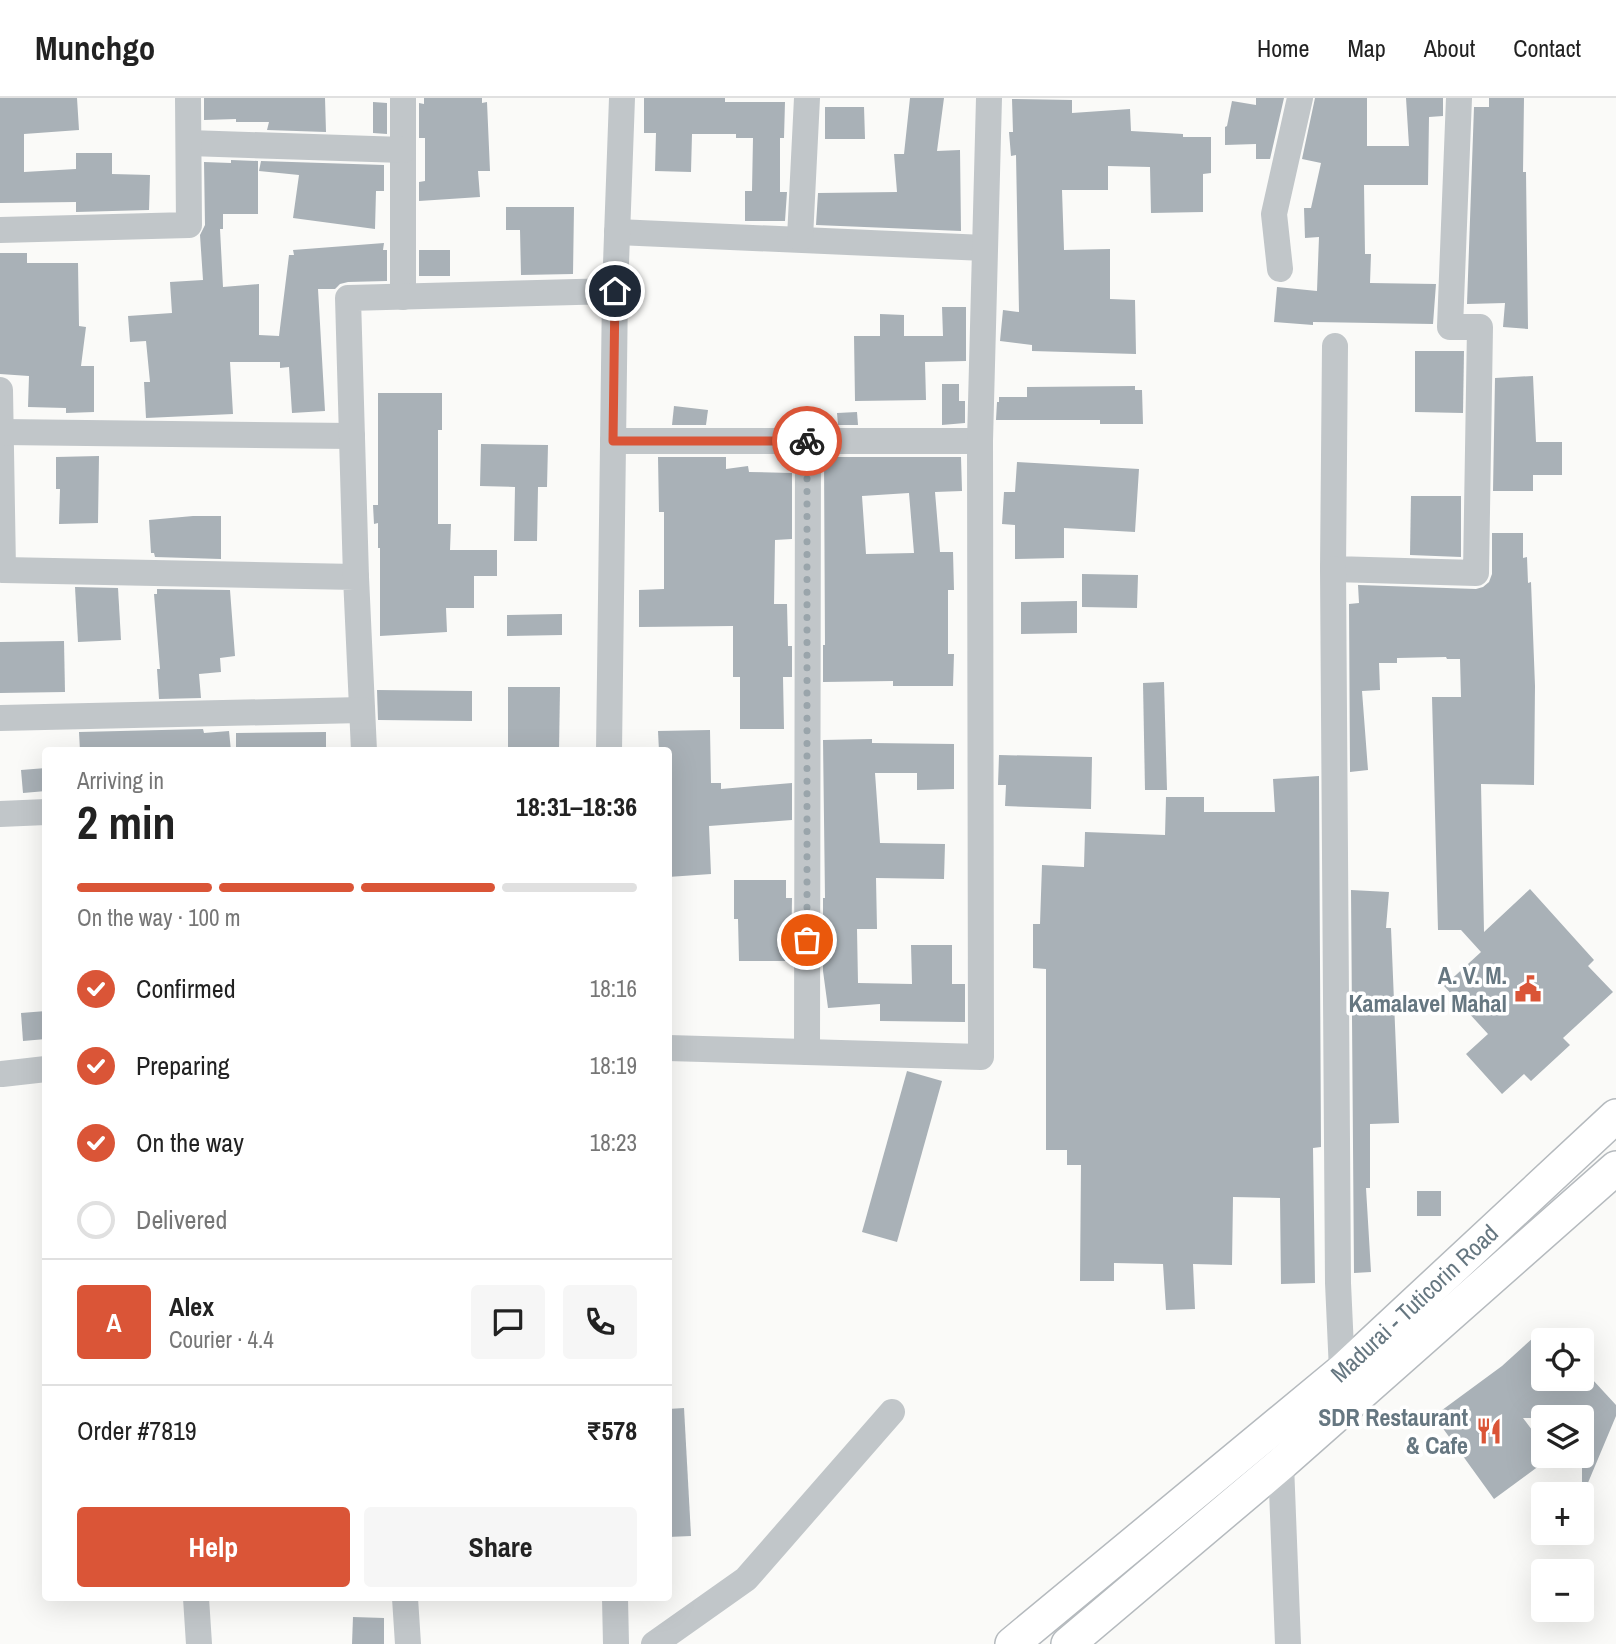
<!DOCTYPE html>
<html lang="en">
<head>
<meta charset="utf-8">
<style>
	:root { --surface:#fff; --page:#f6f6f6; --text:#222; --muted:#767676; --line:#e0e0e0; --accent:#da5537 }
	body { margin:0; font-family:"Archivo Narrow",sans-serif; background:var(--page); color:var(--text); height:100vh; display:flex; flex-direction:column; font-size:26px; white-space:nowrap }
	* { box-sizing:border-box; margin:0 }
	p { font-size:23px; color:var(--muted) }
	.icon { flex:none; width:38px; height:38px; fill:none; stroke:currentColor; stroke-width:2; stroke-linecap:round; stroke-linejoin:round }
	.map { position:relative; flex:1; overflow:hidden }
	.side { position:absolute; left:42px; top:649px; width:630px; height:854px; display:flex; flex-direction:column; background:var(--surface); border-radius:7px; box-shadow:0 7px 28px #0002 }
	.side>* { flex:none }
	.buttons { position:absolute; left:1531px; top:1230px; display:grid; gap:14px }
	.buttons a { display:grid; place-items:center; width:63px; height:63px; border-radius:7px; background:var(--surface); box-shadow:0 7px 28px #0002; font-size:35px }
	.pin { position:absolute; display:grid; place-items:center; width:60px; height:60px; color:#fff; margin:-30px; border:4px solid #fff; border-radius:50%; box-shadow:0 2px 7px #0007 }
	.courier { position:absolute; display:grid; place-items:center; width:70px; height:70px; margin:-35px; border:5px solid #da5537; border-radius:50%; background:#fff; color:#222; box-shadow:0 2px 9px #0007 }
	.summary em { font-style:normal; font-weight:800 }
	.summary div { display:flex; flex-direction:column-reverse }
	.summary { display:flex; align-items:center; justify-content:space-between; height:119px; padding:0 35px }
	h1 { font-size:46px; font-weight:800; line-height:52px }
	.bar { display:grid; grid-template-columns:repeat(4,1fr); gap:10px 7px; align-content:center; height:84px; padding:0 35px }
	.bar i { height:9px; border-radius:5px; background:var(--line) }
	.bar .selected { background:var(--accent) }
	.bar p { grid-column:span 4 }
	.line { display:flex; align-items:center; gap:18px; padding:0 35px; border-top:2px solid var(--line) }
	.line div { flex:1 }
	.round { display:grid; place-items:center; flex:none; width:74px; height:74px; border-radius:7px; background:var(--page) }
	ol { padding:0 35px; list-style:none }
	li { display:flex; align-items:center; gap:21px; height:77px }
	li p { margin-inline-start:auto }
	li .icon { padding:7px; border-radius:50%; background:var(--accent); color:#fff; stroke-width:4 }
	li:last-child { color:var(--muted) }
	li i { width:38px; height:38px; border:4px solid var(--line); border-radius:50% }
	.button { display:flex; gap:14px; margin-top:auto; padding:14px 35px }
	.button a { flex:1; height:80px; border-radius:7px; background:var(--accent); color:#fff; font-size:28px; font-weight:800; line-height:80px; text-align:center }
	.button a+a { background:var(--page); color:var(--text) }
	header { display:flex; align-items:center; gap:42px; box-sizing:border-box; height:98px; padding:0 35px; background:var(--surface); border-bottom:2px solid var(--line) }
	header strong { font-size:33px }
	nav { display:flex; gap:38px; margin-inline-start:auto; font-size:24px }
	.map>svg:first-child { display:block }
	.building { fill:#a9b1b7; fill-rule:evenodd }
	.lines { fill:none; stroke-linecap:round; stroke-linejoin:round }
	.major-casing { stroke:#b5babe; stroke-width:36 }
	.minor { stroke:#c1c6c9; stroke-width:26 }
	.major { stroke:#fff; stroke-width:33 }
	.done { stroke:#9aa5ab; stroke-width:7; stroke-dasharray:0 12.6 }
	.route { stroke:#da5537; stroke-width:9 }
	.labels { text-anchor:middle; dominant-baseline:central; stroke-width:7; stroke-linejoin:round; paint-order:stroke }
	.poi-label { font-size:24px; font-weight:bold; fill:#667781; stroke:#fff; text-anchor:end }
	.street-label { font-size:24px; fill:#667781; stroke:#fff }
</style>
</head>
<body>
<header>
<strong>Munchgo</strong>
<nav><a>Home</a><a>Map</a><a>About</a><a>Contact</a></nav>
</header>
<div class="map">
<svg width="1616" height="1546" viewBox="0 0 1616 1546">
	<rect width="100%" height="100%" fill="#fafaf8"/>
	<g class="building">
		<path d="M0,0H77L79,32L24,36V74L76,71V55H112V76L150,77L149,112L76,114V104L0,105Z"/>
		<path d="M204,0H325L326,34L267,32L269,24H236V21L204,22Z"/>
		<path d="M424,0H482V5L487,4L490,73H478L480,99L419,103V84L425,83V40H419V5L424,6Z"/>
		<path d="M644,0H725V4H785L784,40H780V94H787L785,123H745V93H752L753,40H736V36H692L691,74L655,73L656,35H644Z"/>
		<path d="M910,0H944L937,53L960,52L961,133L816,127L818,95L897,94L894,56H904Z"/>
		<path d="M1256,0H1284L1270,61H1256V46L1225,47V29L1227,28L1232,3L1256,7Z"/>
		<path d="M1315,0H1367V48H1409L1406,0H1443V18L1429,19L1428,87H1364L1365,156H1371L1370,185L1436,186L1433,226L1313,224V227L1274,224L1277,189L1317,193L1319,139L1305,140L1304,110H1311L1321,65L1302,61Z"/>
		<path d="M1489,0H1524L1523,74H1526L1528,231L1503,229L1505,205L1467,206L1474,9H1489Z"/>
		<path d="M1012,1L1072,2V15L1130,11L1131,33L1183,36V39H1211V75L1203,76V114L1151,115L1150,69L1108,68V92H1062L1064,152L1110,151V201L1135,202L1136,256L1032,253V247L1000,243L1003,212L1019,214L1016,57L1011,58L1009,34H1013Z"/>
		<path d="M373,4L387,5V36L373,35Z"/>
		<path d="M825,9H864L865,41H825Z"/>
		<path d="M231,62L258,63V116H223V131H220L223,189L259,186V237L279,238L289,157H294L293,152L384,145L383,152H387V183L348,184L340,186L335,191H318L325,313L292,315L289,269L280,270V264H230L233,316L146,320L144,284H150L146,243L130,244L128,218L172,215L170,184L203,182L200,137L205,127L204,64L231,65Z"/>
		<path d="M261,63L384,67V93H376L375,131L293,120L299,77L259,73Z"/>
		<path d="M506,109H574L573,176L521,177L520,132H506Z"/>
		<rect x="419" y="152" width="31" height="26"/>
		<path d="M0,155H27V165H78L79,228L86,229L81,268H94V314L66,315V310L28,309L29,278L0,276Z"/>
		<path d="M942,209H966V263L925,264L926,302L855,303L854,238H880V216L904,217V238H943Z"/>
		<path d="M1415,253H1464L1463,315L1415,314Z"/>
		<path d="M1533,278L1536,344H1562V377H1533V393H1493L1495,280Z"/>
		<path d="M942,286H959V303H965V325L942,327Z"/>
		<path d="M1135,288V292H1142L1143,326H1100V322H996L997,304H999V299H1027V289Z"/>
		<path d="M378,295H442V332H438V426H451L450,452H497V478H474V510H446L447,534L380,538V450H378V425L374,426L373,407H378Z"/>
		<path d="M674,308L708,312L706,327H672Z"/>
		<path d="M857,314L858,327H838L837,315Z"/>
		<path d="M481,346L548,347L547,389H538L537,443H514L515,389L480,388Z"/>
		<path d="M99,358L98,425L59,426L60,391H56V359Z"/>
		<path d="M658,359H726V371L748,368L749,374L792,375V441L775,442L774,506H787L788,548H792V579H783L784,631H740V579H733V528L639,529V492L664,491V414H659Z"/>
		<path d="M824,359H961L962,393L935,394L940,454H953L954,492H948V556H954L953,588H893V583L823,584V547H825ZM909,395L914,455L866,456L862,398Z"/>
		<path d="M1017,364L1139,371L1135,434L1064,430V460L1015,461V427L1002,426L1004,394H1015Z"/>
		<path d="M1411,398H1461V459L1410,457Z"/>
		<path d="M193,418H221V461L155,459L154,455H151L149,422Z"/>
		<path d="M1492,435H1523V460L1527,459L1528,485L1531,484L1535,588L1534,687L1481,686L1484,834L1530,791L1594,862L1588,868L1613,894L1563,940L1570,947L1531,983L1524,976L1502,996L1466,956L1488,936L1444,888L1481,854L1461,832H1438L1432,599H1461L1460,561H1447L1446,559L1397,560V565H1379L1380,592L1362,593L1368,672L1350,674L1349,506L1359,505L1358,487L1476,491L1483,489L1489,484L1492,476Z"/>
		<path d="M1082,476L1138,477L1137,510L1082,509Z"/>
		<path d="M75,489L118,490L121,542L78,544Z"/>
		<path d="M157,491L230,492L235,558L220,560L221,574L199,576L201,600L159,601L157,571H160L154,496H157Z"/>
		<path d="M1077,503V535L1021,536V504Z"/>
		<path d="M562,516V537L507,538V517Z"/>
		<path d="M64,543L65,594L0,595V544Z"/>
		<path d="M1164,584L1167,692H1145L1143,585Z"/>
		<path d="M508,589H560L559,653H508Z"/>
		<path d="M377,592L472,593V623L378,622Z"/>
		<path d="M203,631L204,635L229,633L231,653H80L79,634Z"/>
		<path d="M710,632L711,685H721V691L792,685V722L709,728L711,776L668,779V653H659L658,633Z"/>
		<path d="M326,634V653H236V635Z"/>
		<path d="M872,641V645L954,646V691L917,692V675H875L880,745L945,746L944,781L876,780L877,831H857L858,885L912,886L911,847H952V886H965V924L880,923V906L828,910L823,873V800H825L823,642Z"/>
		<path d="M999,657L1092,659L1091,711L1005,708L1006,687H998Z"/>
		<path d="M46,670V693L23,695L21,672Z"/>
		<path d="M1319,678L1321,1049L1313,1050L1315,1185L1281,1186L1280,1100L1233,1099L1232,1167L1193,1166L1195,1211L1166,1212L1163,1166L1114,1165V1183H1080L1081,1067H1067V1052H1046V871L1033,870V826H1040L1042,767L1084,769L1085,734L1165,737L1166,699H1204V714H1275L1273,681Z"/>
		<path d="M734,782H786V800H792L791,863H739L738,821H734Z"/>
		<path d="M1351,792L1389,794L1386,830H1391L1399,1025L1370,1026V1090H1366L1371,1174L1354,1175Z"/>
		<path d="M46,913V941L23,943L21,915Z"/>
		<path d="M907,973L942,983L897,1144L862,1134Z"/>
		<rect x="1417" y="1093" width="24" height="25"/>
		<path d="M1544,1230V1281H1592L1616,1307V1318L1582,1399V1320H1523L1544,1348V1358L1551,1359L1494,1401L1434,1318L1502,1268Z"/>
		<path d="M684,1310L691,1438L668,1439V1311Z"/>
		<path d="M353,1519L384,1520V1546H352Z"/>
	</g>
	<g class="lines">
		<g class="major-casing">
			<g id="major">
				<path d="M1012,1546L1342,1273L1616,1018"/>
				<path d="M1068,1546L1281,1366L1616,1070"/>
			</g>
		</g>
		<g class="minor">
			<path d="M403,0V199"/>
			<path d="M189,45L403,52"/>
			<path d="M0,132L189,127L188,0"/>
			<path d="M617,134L985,150"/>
			<path d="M800,140L807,0"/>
			<path d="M1280,171L1274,116L1300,0"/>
			<path d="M1335,248L1333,471L1476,475L1480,229H1450L1459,0"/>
			<path d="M0,292L3,472L356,479L364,653"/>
			<path d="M2,334L352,338"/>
			<path d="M613,343H980"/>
			<path d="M1333,471L1338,1185L1342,1273"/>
			<path d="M356,479L348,200L615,193"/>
			<path d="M0,620L362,612"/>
			<path d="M609,653L615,193L622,0"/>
			<path d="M0,716L46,714"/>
			<path d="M668,950L981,959L980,343L989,0"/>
			<path d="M807,954L808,343"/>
			<path d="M2,976L46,971"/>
			<path d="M1281,1366L1288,1546"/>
			<path d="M196,1500L199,1546"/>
			<path d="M405,1500L408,1546"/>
			<path d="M615,1500L616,1546"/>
			<path d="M654,1546L746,1481L892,1314"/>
		</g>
		<use href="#major" class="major"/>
	</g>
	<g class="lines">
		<path class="done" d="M807,343V842"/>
		<path class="route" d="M615,193L613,343H807"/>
	</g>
	<defs>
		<g id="civic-bare" transform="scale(2.1)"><path d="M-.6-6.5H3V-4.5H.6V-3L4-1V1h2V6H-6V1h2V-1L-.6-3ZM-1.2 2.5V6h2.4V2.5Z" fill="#da5537" stroke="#fff" stroke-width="2.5" paint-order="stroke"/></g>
		<g id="restaurant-bare" transform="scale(2.1)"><path d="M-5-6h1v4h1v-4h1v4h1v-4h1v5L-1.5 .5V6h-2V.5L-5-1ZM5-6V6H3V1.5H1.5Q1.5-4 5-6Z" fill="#da5537" stroke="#fff" stroke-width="2.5" paint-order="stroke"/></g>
	</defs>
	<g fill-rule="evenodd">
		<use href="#civic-bare" x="1528" y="891"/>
		<use href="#restaurant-bare" x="1489" y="1333"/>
	</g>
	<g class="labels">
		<g class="poi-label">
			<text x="1507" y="877">A. V. M.<tspan x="1507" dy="28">Kamalavel Mahal</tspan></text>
			<text x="1468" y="1319">SDR Restaurant<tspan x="1468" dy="28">&amp; Cafe</tspan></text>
		</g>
		<g class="street-label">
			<text transform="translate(1414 1205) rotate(-43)">Madurai - Tuticorin Road</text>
		</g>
	</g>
</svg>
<div class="buttons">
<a><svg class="icon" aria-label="locate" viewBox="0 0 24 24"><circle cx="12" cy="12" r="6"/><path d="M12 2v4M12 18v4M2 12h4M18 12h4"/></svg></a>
<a><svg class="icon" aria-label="layers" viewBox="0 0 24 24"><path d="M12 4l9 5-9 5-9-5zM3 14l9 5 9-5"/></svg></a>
<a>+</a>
<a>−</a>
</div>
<div class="pin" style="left:807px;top:842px;background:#ea580c"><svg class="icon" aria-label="bag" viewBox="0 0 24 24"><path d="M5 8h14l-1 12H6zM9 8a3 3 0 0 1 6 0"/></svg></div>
<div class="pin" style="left:615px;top:193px;background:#1f2937"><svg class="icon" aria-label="home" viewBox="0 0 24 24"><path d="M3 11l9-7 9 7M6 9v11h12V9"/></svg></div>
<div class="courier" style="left:807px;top:343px"><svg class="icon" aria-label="bike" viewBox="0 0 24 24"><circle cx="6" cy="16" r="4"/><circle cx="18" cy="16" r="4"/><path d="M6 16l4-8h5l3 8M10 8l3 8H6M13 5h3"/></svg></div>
<section class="side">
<div class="summary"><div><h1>2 min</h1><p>Arriving in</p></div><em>18:31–18:36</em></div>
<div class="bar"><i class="selected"></i><i class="selected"></i><i class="selected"></i><i></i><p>On the way · 100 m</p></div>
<ol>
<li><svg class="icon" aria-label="check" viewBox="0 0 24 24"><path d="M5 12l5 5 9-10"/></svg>Confirmed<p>18:16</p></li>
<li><svg class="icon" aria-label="check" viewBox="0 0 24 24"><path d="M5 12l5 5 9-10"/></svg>Preparing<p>18:19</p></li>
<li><svg class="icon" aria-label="check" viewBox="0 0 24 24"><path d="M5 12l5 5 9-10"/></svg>On the way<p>18:23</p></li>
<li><i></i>Delivered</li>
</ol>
<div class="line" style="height:126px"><b class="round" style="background:var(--accent);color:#fff">A</b><div><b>Alex</b><p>Courier · 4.4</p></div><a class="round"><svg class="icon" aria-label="chat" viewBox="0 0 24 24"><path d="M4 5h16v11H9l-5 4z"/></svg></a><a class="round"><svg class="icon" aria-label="phone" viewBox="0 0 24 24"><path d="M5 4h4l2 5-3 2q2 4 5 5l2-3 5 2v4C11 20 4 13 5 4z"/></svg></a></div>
<div class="line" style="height:91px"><div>Order #7819</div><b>₹578</b></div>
<div class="button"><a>Help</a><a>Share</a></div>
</section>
</div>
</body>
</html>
